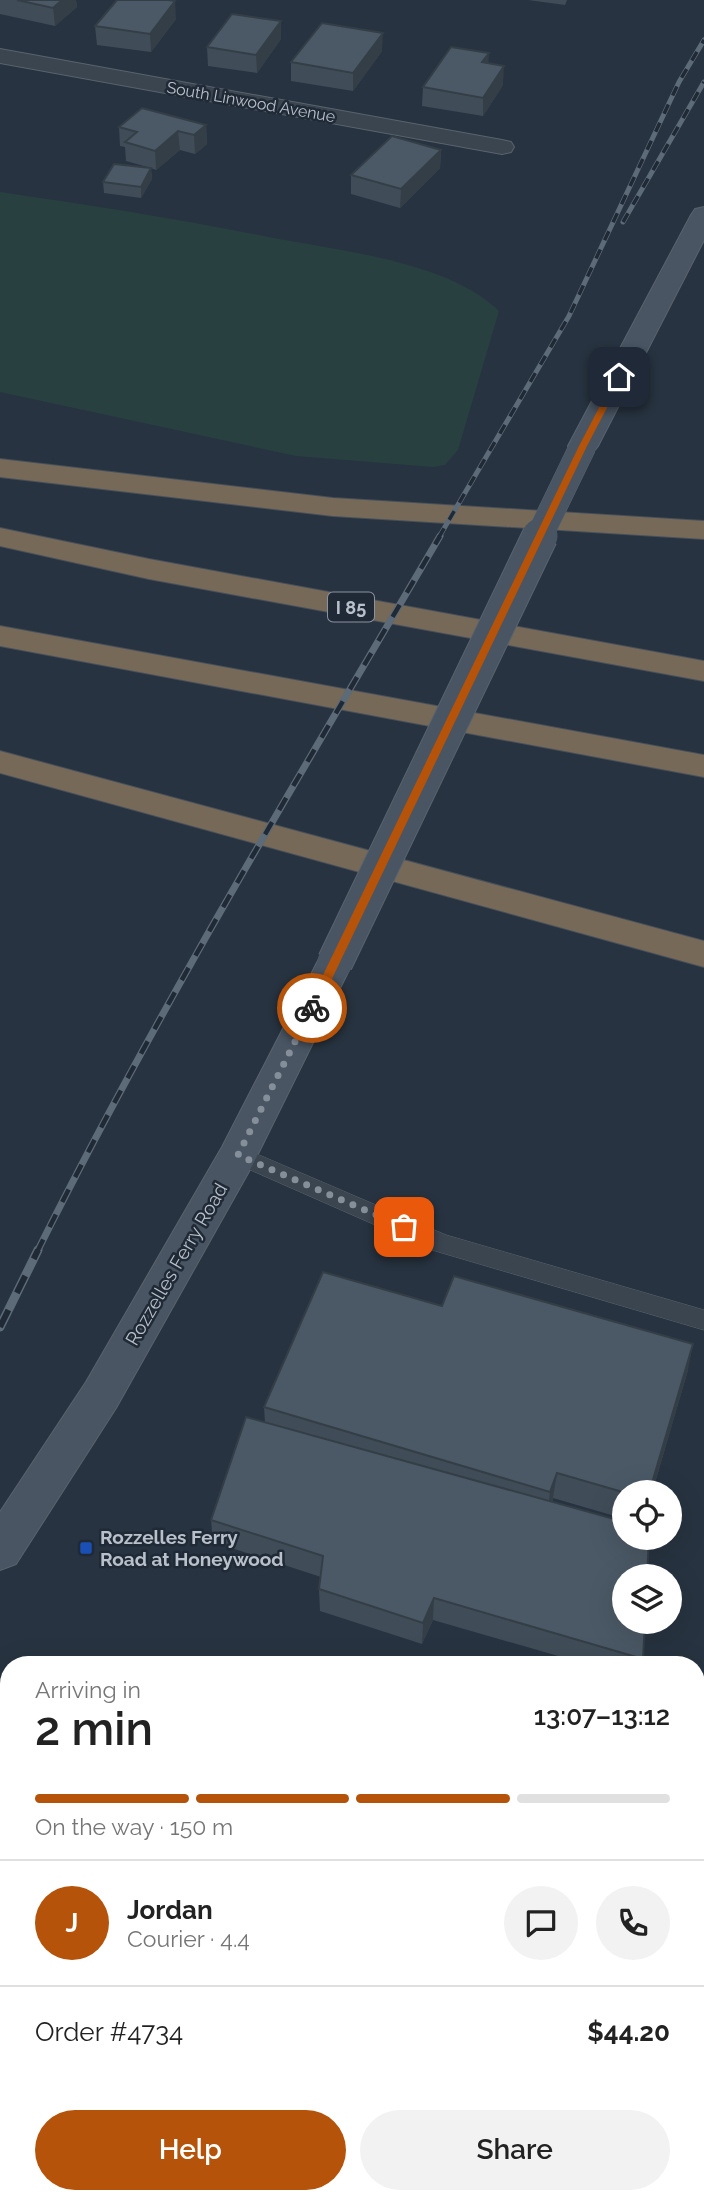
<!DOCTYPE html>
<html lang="en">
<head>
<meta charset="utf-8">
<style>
	:root { --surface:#fff; --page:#f2f2f2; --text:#222; --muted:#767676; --line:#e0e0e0; --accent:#b45309 }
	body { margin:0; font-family:Raleway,sans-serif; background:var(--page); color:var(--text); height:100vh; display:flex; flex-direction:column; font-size:26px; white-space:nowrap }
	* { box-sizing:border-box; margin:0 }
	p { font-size:23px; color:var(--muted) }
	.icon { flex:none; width:38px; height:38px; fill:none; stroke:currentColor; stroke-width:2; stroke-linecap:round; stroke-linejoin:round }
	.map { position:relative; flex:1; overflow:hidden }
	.sheet { position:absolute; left:0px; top:1656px; width:705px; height:548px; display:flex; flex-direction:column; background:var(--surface); border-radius:28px 28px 0 0; box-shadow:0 7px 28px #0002 }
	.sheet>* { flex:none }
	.tools { position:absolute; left:612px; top:1480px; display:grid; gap:14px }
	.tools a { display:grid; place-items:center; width:70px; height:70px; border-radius:50%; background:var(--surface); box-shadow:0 7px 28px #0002; font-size:35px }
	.pin { position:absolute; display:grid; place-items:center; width:60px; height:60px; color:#fff; margin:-30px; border-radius:14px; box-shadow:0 4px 10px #0006 }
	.courier { position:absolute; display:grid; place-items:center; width:70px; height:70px; margin:-35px; border:5px solid #b45309; border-radius:50%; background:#fff; color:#222; box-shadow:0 2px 9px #0007 }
	.summary em { font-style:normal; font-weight:600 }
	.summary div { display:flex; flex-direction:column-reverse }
	.summary { display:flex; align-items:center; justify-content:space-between; height:119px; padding:0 35px }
	h1 { font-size:46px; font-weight:600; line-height:52px }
	.bar { display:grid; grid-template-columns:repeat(4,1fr); gap:10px 7px; align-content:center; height:84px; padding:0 35px }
	.bar i { height:9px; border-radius:5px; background:var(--line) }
	.bar .active { background:var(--accent) }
	.bar p { grid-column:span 4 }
	.line { display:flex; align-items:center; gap:18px; padding:0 35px; border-top:2px solid var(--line) }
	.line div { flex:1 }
	.round { display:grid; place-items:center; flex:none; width:74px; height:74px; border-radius:37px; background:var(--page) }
	.button { display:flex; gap:14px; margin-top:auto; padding:14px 35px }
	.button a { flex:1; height:80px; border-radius:42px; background:var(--accent); color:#fff; font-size:28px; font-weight:600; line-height:80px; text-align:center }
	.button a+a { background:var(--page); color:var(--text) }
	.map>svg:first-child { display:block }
	.green { fill:#294041 }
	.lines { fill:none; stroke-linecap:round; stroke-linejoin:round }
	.lane-casing { stroke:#59636e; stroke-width:1 }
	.street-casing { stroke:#59636e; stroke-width:2 }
	.secondary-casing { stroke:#59636e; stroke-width:2 }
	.highway-casing { stroke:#46505b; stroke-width:2 }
	.lane { fill:#3b4550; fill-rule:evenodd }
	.street { fill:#3b4550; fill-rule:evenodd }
	.secondary { fill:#495563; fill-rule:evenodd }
	.highway { fill:#766958; fill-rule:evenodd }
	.rail-far2-casing { stroke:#5d6a77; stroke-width:5 }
	.rail-far1-casing { stroke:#5d6a77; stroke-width:7 }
	.rail-casing { stroke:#5d6a77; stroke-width:9 }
	.rail-far2 { stroke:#202a36; stroke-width:3.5; stroke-dasharray:10; stroke-linecap:butt }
	.rail-far1 { stroke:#202a36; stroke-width:4.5; stroke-dasharray:14; stroke-linecap:butt }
	.rail { stroke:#202a36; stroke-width:6; stroke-dasharray:19; stroke-linecap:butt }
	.secondary-bridge-far1-casing { stroke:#59636e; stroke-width:27; stroke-linecap:butt }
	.secondary-bridge-casing { stroke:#59636e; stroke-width:37; stroke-linecap:butt }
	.secondary-bridge-far1 { stroke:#495563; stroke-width:26 }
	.secondary-bridge { stroke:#495563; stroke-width:35 }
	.wall { fill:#404d58 }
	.shaded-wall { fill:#343e47 }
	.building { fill:#4b5966; stroke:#343e47; stroke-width:2 }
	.route { fill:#b45309 }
	.done { stroke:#858f9a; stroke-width:7; stroke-dasharray:0 12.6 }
	.transit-dot { fill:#1a4fb4; stroke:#202a36; stroke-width:2.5 }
	.labels { text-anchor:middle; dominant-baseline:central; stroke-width:5; stroke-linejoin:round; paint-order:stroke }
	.far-street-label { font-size:16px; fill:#b8c0cb; stroke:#202a36 }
	.shield { fill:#202a36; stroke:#8a939e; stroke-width:2 }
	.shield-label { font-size:18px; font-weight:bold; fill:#b8c0cb }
	.street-label { font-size:19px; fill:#b8c0cb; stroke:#202a36 }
	.poi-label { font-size:19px; font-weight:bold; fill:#b8c0cb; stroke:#202a36; text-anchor:start }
</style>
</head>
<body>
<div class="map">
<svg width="704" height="2203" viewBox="0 0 704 2203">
	<rect width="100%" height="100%" fill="#273340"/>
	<path class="green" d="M0,192C92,205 183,220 274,238C342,251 449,262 499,311L458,450L445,465L433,467L296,456L0,392Z"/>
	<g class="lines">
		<g class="lane-casing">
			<path id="lane" d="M238,1146L446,1235L704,1310V1330L432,1250L230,1161L226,1155L230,1149Z"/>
		</g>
		<g class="street-casing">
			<g id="street">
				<path d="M0,49L502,140L511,142L514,147L511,152L502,154L0,63Z"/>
				<path d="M0,1768L9,1770V1816L0,1814Z"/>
				<path d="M696,1905L704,1906V1956L696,1955Z"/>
			</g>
		</g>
		<g class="secondary-casing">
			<g id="secondary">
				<path d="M704,207V240L598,446L593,452L583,455L573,452L568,446L691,215L695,209Z"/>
				<path d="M335,949L348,953L353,962L252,1166L116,1408L16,1564L0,1570V1512L86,1382L222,1147L322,953Z"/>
			</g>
		</g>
		<g class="highway-casing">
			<g id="highway">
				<path d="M0,459L333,498L704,521V539L333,516L0,477Z"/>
				<path d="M0,528L149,559L704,661V681L149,579L0,546Z"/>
				<path d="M0,626L704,755V777L0,646Z"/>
				<path d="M0,751L704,941V967L0,773Z"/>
			</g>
		</g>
		<use href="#lane" class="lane"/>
		<use href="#street" class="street"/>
		<use href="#secondary" class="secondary"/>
		<use href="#highway" class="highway"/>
		<g class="rail-far2-casing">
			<g id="rail-far2">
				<path d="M623,222L704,82"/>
				<path d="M439,537L569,316L679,82L704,40"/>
			</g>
		</g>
		<g class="rail-far1-casing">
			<path id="rail-far1" d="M37,1252C159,1007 302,772 440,536"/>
		</g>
		<g class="rail-casing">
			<path id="rail" d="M0,1327L38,1250"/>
		</g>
		<use href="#rail-far2" class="rail-far2"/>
		<use href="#rail-far1" class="rail-far1"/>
		<use href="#rail" class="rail"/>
		<g class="secondary-bridge-far1-casing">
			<path id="secondary-bridge-far1" d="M539,537L583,446"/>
		</g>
		<g class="secondary-bridge-casing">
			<path id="secondary-bridge" d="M335,962L540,536"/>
		</g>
		<use href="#secondary-bridge-far1" class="secondary-bridge-far1"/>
		<use href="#secondary-bridge" class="secondary-bridge"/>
	</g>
	<g class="wall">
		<path d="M0,0H76L77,7L55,26L0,14Z"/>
		<path d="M528,0H567L565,5Z"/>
		<path d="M176,19L151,52L97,45L95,26Z"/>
		<path d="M281,21V39L257,73L208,66L207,47Z"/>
		<path d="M382,51L353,91L291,81V62Z"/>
		<path d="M489,64L503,85L483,116L422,106L423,87Z"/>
		<path d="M206,125L207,144L195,154L180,150L156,170L151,168L152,179L141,198L104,193L103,182L151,168L126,161L125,147L120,146L119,127Z"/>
		<path d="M441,150L440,168L400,208L351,194V175Z"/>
		<path d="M442,1306L688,1370L652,1493H625V1519L553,1498L552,1502L643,1659L642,1664H586L433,1620L422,1644L320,1611L319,1589L321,1577L213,1542L211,1520L265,1423L264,1407Z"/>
		<path d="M704,1685V1789L703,1690Z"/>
	</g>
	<g class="shaded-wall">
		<path d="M62,0H76L77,7L55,26L53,8Z"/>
		<path d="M175,1L176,19L151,52L150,34Z"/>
		<path d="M281,21V39L257,73L256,55Z"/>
		<path d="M383,33L382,51L353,91V73Z"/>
		<path d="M489,53L488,72L482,62Z"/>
		<path d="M504,66L503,85L483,116V98Z"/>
		<path d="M206,125L207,144L195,154L194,135Z"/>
		<path d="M178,131L180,150L156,170L155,151Z"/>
		<path d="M441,150L440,168L400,208L401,189Z"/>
		<path d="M151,168L152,179L141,198V187Z"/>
		<path d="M693,1344L688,1370L652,1493H649Z"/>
		<path d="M557,1473L553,1498L547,1517L550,1492Z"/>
		<path d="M434,1598L433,1620L422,1644L423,1623Z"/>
	</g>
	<g class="building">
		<path d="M17,0H62L53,8Z"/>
		<path d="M117,0H168L175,1L150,34L95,26Z"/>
		<path d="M232,14L281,21L256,55L207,47Z"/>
		<path d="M322,23L383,33L353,73L291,62Z"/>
		<path d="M451,47L489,53L482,62L504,66L483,98L423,87Z"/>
		<path d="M142,108L206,125L194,135L178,131L155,151L125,142L137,132L119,127Z"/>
		<path d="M392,136L441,150L401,189L351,175Z"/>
		<path d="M114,164L151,168L141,187L103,182Z"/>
		<path d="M323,1272L442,1306L454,1276L693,1344L649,1493H626L557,1473L550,1492L264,1407Z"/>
		<path d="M246,1417L625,1522V1538H649L647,1577H625V1622H645L643,1659L434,1598L423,1623L319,1589L323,1556L211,1520Z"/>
	</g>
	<path class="route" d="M619,374L623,377L587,446L318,1008L312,1012L309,1011L307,1008L579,446L615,377Z"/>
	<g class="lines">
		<path class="done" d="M312,1008L238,1155L404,1227"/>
	</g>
	<rect class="transit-dot" x="79" y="1541" width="14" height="14" rx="3.5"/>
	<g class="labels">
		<g class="far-street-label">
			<text transform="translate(251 102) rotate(10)">South Linwood Avenue</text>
		</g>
		<rect class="shield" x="328" y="592.5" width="46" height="29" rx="5"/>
		<g class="shield-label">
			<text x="351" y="607">I 85</text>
		</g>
		<g class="street-label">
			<text transform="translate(176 1264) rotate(-60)">Rozzelles Ferry Road</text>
		</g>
		<g class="poi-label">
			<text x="100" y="1537">Rozzelles Ferry<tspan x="100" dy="22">Road at Honeywood</tspan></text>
		</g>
	</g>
</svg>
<div class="tools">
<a><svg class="icon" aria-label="locate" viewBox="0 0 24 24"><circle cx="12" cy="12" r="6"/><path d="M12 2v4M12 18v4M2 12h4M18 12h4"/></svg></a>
<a><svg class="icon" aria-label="layers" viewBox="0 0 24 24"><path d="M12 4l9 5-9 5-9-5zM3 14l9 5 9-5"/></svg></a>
</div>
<div class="pin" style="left:404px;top:1227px;background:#ea580c"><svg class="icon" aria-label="bag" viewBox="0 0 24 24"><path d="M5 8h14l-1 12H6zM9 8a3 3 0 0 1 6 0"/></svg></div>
<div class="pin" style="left:619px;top:377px;background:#1f2937"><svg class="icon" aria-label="home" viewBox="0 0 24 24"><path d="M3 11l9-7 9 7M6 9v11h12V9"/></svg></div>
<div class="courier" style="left:312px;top:1008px"><svg class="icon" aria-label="bike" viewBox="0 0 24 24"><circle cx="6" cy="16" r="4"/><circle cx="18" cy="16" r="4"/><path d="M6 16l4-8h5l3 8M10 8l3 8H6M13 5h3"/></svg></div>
<section class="sheet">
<div class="summary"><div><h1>2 min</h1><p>Arriving in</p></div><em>13:07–13:12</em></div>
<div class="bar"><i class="active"></i><i class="active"></i><i class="active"></i><i></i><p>On the way · 150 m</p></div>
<div class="line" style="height:126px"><b class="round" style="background:var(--accent);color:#fff">J</b><div><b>Jordan</b><p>Courier · 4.4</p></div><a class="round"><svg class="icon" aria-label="chat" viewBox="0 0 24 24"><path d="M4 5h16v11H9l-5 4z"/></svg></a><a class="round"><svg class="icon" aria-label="phone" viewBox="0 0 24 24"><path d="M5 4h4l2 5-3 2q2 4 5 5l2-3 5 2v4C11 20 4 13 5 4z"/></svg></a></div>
<div class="line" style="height:91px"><div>Order #4734</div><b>$44.20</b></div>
<div class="button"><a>Help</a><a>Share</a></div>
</section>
</div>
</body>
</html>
